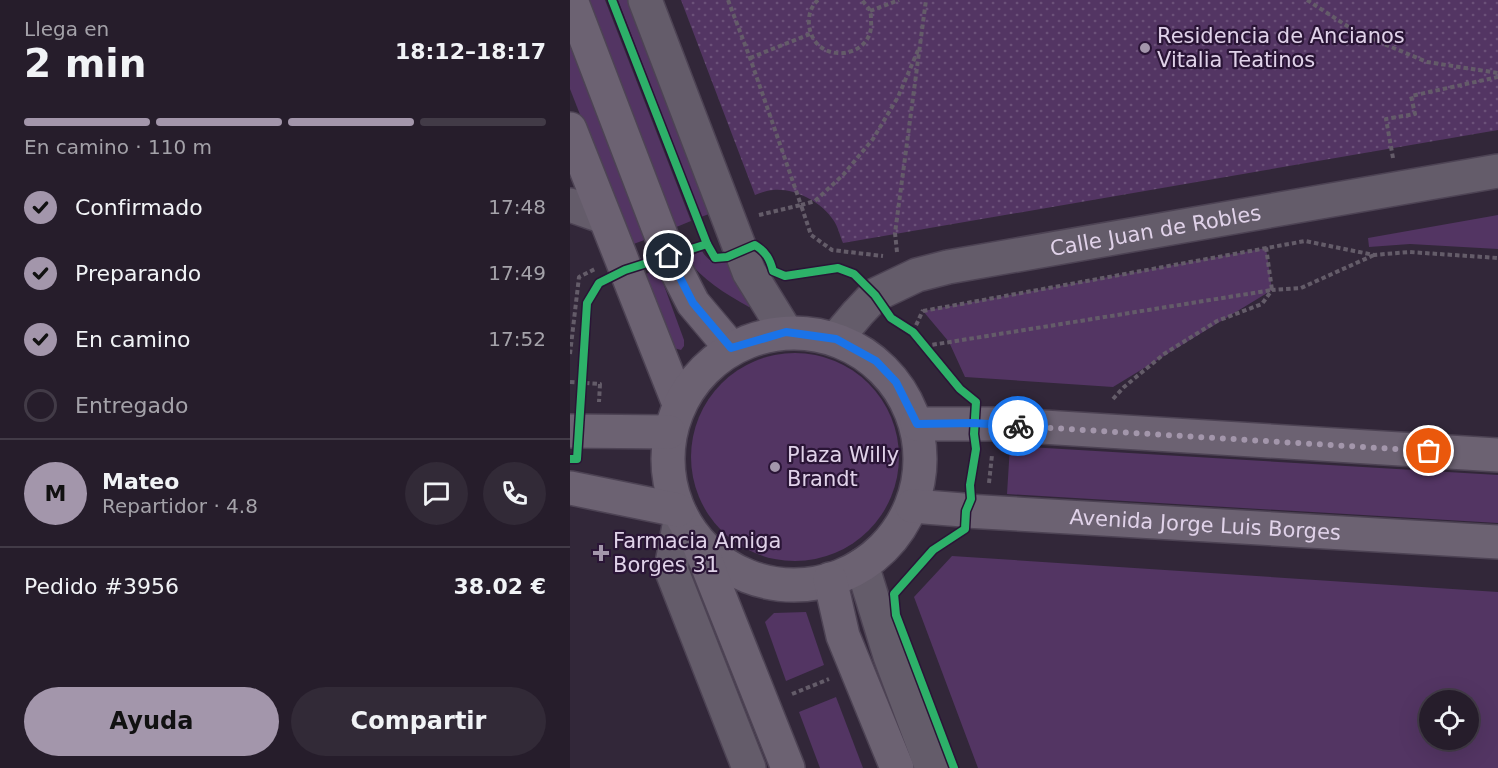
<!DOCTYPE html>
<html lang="es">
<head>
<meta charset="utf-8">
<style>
	:root { --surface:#261d2b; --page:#322a37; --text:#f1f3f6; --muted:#a4a2a9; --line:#423b47; --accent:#a396ab }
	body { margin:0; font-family:"DejaVu Sans",sans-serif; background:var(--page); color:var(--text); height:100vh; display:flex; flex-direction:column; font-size:22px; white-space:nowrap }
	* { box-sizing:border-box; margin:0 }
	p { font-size:20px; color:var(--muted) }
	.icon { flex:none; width:33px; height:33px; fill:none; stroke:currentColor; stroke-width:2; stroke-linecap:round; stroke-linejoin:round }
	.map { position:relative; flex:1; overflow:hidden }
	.details { display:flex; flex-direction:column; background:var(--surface); width:570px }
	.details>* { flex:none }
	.fabs { position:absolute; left:849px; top:690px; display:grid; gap:12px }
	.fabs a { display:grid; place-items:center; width:60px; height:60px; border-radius:50%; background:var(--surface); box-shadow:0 6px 24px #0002,0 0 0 2px var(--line); font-size:30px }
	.pin { position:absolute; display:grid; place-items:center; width:51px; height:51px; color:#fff; margin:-26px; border:3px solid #fff; border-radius:50%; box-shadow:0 2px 6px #0007 }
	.courier { position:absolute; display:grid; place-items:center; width:60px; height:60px; margin:-30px; border:4px solid #1a73e8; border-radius:50%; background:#fff; color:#222; box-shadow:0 2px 8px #0007 }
	.overview em { font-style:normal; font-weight:700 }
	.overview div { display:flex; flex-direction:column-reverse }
	.overview { display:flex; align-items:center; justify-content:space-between; height:102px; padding:0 24px }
	h1 { font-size:39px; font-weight:700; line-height:45px }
	.bar { display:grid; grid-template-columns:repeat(4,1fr); gap:9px 6px; align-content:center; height:72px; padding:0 24px }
	.bar i { height:8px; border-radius:4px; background:var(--line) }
	.bar .selected { background:var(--accent) }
	.bar p { grid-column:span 4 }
	.line { display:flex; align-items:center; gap:15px; padding:0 24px; border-top:2px solid var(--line) }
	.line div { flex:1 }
	.round { display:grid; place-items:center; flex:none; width:63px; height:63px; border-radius:32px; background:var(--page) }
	ol { padding:0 24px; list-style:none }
	li { display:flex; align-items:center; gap:18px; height:66px }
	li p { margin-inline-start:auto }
	li .icon { padding:6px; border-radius:50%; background:var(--accent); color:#111; stroke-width:4 }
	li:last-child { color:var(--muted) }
	li i { width:33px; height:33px; border:3px solid var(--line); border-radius:50% }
	.action { display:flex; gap:12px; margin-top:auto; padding:12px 24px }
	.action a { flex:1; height:69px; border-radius:36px; background:var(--accent); color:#111; font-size:24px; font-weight:700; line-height:69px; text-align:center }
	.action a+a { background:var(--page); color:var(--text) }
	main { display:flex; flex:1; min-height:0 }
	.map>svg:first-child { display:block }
	.green { fill:#533563; fill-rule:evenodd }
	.park { fill:url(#park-dots) }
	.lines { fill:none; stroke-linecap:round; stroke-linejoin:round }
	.minor-casing { stroke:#4d4354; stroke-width:36 }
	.major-casing { stroke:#4d4354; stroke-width:36 }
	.path { stroke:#645c69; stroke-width:4; stroke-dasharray:4.5 3; stroke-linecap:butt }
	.minor { stroke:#645c6a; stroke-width:33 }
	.major { stroke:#6c6272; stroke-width:33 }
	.cycleway-casing { stroke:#2a1536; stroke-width:11 }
	.cycleway { stroke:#2db169; stroke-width:8 }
	.done { stroke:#a396ab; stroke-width:6; stroke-dasharray:0 10.8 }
	.route { stroke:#1a73e8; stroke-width:8 }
	.poi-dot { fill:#a396ab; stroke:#2a1536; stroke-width:2 }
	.labels { text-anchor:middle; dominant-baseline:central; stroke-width:4.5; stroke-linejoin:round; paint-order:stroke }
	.poi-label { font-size:21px; fill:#e0d2e9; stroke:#2a1536; text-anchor:start }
	.street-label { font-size:21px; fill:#e0d2e9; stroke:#2a1536 }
</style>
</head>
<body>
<main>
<section class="details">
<div class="overview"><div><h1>2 min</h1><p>Llega en</p></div><em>18:12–18:17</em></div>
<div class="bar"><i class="selected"></i><i class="selected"></i><i class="selected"></i><i></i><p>En camino · 110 m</p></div>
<ol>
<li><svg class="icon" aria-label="check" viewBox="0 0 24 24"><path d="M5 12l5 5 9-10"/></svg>Confirmado<p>17:48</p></li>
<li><svg class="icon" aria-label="check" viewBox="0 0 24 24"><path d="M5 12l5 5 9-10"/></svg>Preparando<p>17:49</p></li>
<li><svg class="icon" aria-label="check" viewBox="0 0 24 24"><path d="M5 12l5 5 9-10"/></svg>En camino<p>17:52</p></li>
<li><i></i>Entregado</li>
</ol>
<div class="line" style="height:108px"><b class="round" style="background:var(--accent);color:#111">M</b><div><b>Mateo</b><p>Repartidor · 4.8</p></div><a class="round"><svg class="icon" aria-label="chat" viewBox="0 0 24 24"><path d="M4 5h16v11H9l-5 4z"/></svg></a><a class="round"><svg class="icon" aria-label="phone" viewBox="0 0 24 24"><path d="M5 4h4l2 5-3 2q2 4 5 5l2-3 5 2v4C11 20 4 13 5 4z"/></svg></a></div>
<div class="line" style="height:78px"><div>Pedido #3956</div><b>38.02 €</b></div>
<div class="action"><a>Ayuda</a><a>Compartir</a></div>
</section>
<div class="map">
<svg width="928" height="768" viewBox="0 0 928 768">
	<defs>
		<pattern id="park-dots" width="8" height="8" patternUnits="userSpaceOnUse" patternTransform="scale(1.5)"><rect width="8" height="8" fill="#533563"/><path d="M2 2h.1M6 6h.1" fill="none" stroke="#6b5179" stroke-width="1.8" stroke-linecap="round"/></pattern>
	</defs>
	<rect width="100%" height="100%" fill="#322739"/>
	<g class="green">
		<path d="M16,0H35L121,221L104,228Z"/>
		<path d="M48,0H65L147,211L131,217Z"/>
		<path d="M0,41L77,239L61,245L0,89Z"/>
		<path d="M928,215V249L840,244L799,247L798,238Z"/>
		<path d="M696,248L702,290L543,387L395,377L379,342L353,311Z"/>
		<path d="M132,251C141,266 150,263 165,258L182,303L179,307C154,293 133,280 116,258Z"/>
		<path d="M88,269L114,340V346L111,350L100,347L73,275Z"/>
		<circle cx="225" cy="457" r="104"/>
		<path d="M440,446L928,475V523L437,494Z"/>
		<path d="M382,556L928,592V768H408L344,597ZM898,700V740H860V700Z"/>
		<path d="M236,612L254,665L216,681L195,622L204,613Z"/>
		<path d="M266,697L293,768H250L229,712Z"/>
	</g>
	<path class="park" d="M111,0H928V130L273,243C270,236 268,227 264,221C252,202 225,188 203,190C198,190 191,193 185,195Z"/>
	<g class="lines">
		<g class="minor-casing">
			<g id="minor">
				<path d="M75,0L179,272L216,332"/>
				<path d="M0,205L34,217"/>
				<path id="s1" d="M266,339L288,313L305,295L347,275L378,267L928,171"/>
				<path d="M111,515L101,569L179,768"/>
				<path d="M292,565L320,656L362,768"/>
			</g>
		</g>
		<g class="major-casing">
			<g id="major">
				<path d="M1,0L99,256L123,303L161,348"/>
				<path d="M0,129L109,404"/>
				<circle cx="224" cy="459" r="126"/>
				<path d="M347,424H424L928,455"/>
				<path d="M0,431L99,432"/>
				<path d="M0,488L108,510"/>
				<path id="s2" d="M342,506L393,510L396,511L928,542"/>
				<path d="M128,542L218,768"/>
				<path d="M260,579L273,636L327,768"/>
			</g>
		</g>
		<g class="path">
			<path d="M158,0L180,58L231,205L245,201L273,175L303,139L328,97L349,48"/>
			<path d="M248,0C241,6 238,16 239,25C244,67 305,59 301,21C301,18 301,14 300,11C299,8 294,3 292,0"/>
			<path d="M737,0L788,33L857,62L928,73"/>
			<path d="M300,11L329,0"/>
			<path d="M180,58L240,34"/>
			<path d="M823,158L816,119L845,114L841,96L928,77"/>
			<path d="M189,215L231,205L241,235L262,250L313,256"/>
			<path d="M327,252L325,233L356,0"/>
			<path d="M353,311L735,241L804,255L839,252L928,258"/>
			<path d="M343,332L353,310"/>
			<path d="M355,346L702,290L696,247"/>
			<path d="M0,354L9,277L25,269"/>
			<path d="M0,382L30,384L29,402"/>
			<path d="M543,399L554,387L594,354L647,321L692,304L702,290L731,288L804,255"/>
			<path d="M419,483L422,455"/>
			<path d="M222,694L259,679"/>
		</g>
		<use href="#minor" class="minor"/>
		<use href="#major" class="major"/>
		<g class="cycleway-casing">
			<g id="cycleway">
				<path d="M42,0L137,244L145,258L157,257L185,245C196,252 200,259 203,271L215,276L268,268L284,274L305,295L321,318L343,332L390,389L406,402L404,434L406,449L400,485L401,499L396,511L395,529L363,550L324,594L326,615L384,768"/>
				<path d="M0,459H7L17,303L29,283L55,270L137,244"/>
			</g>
		</g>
		<use href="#cycleway" class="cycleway"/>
	</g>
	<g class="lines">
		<path class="done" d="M448,426L859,451"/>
		<path class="route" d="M99,256L123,303L161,348L216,332L266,339L306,361L326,382L347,424L404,423L448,426"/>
	</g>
	<g class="poi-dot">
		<circle cx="575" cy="48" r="6"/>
		<circle cx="205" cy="467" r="6"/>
		<path d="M28 544h6v6h6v6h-6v6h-6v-6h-6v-6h6z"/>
	</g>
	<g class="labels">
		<g class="poi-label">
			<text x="587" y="36">Residencia de Ancianos<tspan x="587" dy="24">Vitalia Teatinos</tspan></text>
			<text x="217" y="455">Plaza Willy<tspan x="217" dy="24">Brandt</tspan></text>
			<text x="43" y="541">Farmacia Amiga<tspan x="43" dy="24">Borges 31</tspan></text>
		</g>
		<g class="street-label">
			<text stroke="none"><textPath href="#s1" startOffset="348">Calle Juan de Robles</textPath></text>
			<text stroke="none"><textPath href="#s2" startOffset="294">Avenida Jorge Luis Borges</textPath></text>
		</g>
	</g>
</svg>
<div class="fabs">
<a><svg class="icon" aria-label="locate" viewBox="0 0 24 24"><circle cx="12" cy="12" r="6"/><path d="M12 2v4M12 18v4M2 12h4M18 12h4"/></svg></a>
</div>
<div class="pin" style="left:859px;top:451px;background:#ea580c"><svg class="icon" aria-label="bag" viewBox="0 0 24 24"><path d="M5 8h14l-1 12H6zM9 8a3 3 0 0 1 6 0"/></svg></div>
<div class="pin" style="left:99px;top:256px;background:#1f2937"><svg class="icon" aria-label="home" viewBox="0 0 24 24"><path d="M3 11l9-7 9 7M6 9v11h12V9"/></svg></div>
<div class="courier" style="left:448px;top:426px"><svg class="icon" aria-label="bike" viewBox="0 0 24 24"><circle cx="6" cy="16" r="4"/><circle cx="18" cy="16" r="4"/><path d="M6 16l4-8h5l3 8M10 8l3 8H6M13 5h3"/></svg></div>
</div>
</main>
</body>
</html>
